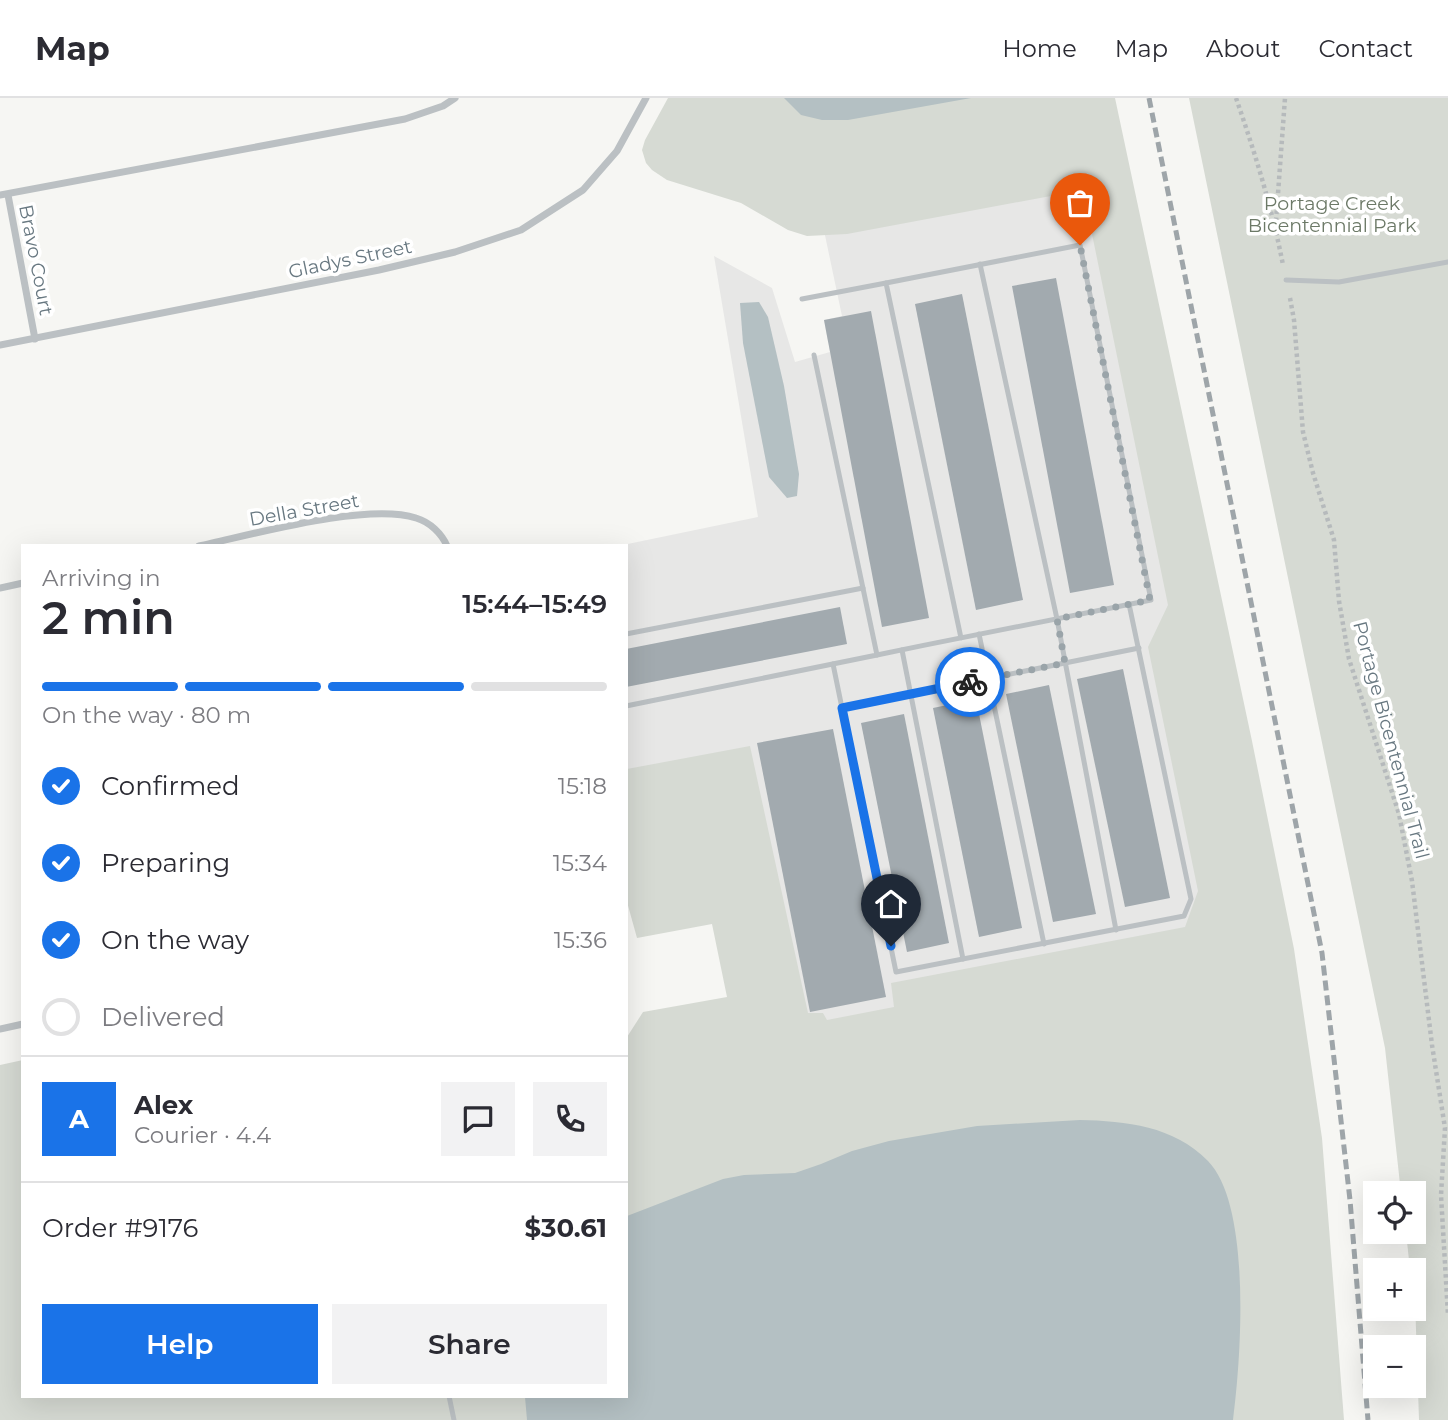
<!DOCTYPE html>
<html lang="en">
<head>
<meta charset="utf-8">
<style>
	:root { --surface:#fff; --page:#f2f2f3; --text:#2b2b33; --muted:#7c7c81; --line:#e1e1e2; --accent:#1a73e8 }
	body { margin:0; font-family:Montserrat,sans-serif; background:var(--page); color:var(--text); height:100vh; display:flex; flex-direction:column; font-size:26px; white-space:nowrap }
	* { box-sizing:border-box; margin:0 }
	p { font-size:23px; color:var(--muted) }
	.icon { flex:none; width:38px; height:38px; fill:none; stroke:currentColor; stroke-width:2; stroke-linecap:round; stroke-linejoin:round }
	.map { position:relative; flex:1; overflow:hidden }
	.details { position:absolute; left:21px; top:446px; width:607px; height:854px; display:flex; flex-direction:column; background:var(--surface); border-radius:0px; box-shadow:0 7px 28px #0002 }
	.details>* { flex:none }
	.tools { position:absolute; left:1363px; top:1083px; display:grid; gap:14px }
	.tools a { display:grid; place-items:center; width:63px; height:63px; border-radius:0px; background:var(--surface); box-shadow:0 7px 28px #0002; font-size:35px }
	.pin { position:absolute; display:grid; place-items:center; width:60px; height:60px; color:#fff; margin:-72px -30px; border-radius:50% 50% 50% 0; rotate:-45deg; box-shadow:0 0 7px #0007 }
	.pin .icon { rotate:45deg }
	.courier { position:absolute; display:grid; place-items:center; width:70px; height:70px; margin:-35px; border:5px solid #1a73e8; border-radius:50%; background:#fff; color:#222; box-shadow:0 2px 9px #0007 }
	.head em { font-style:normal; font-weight:600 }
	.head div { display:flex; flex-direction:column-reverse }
	.head { display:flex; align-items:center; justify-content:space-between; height:119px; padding:0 21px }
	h1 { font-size:46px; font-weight:600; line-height:52px }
	.bar { display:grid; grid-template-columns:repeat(4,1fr); gap:10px 7px; align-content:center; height:84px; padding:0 21px }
	.bar i { height:9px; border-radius:5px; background:var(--line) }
	.bar .active { background:var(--accent) }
	.bar p { grid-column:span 4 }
	.line { display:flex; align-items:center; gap:18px; padding:0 21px; border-top:2px solid var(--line) }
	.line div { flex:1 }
	.round { display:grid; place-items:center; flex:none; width:74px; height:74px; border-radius:0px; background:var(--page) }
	ol { padding:0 21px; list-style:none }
	li { display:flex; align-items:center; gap:21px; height:77px }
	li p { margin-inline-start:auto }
	li .icon { padding:7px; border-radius:50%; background:var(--accent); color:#fff; stroke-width:4 }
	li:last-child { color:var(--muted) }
	li i { width:38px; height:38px; border:4px solid var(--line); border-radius:50% }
	.cta { display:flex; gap:14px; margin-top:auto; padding:14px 21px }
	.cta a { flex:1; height:80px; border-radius:0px; background:var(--accent); color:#fff; font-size:28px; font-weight:600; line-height:80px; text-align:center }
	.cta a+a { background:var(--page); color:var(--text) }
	header { display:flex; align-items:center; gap:42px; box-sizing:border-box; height:98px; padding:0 35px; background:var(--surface); border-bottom:2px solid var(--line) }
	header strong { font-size:33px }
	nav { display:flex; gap:38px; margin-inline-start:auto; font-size:24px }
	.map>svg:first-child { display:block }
	.built { fill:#e7e7e6 }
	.green { fill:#d6dad3 }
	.water { fill:#b4c0c3 }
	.building { fill:#a2aaaf }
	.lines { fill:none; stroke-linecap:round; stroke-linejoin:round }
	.path { stroke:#b6babc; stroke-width:4.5; stroke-dasharray:3.5 3.5; stroke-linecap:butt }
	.service { stroke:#bbc0c3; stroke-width:5 }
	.minor { stroke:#bbc0c3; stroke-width:7 }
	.rail { stroke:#9ea5a9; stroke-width:5; stroke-dasharray:10 5; stroke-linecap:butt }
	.done { stroke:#9aa4a9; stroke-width:7; stroke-dasharray:0 12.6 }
	.route { stroke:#1a73e8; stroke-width:9 }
	.labels { text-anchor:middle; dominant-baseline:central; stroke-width:7; stroke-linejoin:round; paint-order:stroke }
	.park-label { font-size:19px; fill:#6c7967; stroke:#fff }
	.street-label { font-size:19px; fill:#687881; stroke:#fff }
</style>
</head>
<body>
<header>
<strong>Map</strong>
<nav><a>Home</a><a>Map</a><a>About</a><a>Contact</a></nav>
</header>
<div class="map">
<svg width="1448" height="1322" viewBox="0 0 1448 1322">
	<rect width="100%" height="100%" fill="#f6f6f3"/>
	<path class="built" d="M1082,75L1252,885L811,981L753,688L627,719L626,448H618L758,419L714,158L772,190L795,264L830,254L824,222L842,218L822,123Z"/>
	<g class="green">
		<path d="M668,0H1115L1252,643L1294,851L1322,1040L1344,1322H0V967L23,962V1298H626L627,939L643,914L727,899L712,826L637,840L627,804V671L750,648L808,915H823L827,922L894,909L891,885L1185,829L1198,793L1148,549L1168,507L1083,92L847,136L807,138L788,132L741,105L667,82L652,72L646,65L642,52L645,42Z"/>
		<path d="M1189,0H1448V1322H1419L1414,1172H1410L1406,1134H1414V1096L1401,1095L1385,950Z"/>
	</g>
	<g class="water">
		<path d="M784,0H971L848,22H822L801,17Z"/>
		<path d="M759,204L768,219L784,288L799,376L797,398L787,400L769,379L743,245L740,205Z"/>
		<path d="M1080,1022C1126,1023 1174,1028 1208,1063C1252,1108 1241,1262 1233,1322H527L525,1299L626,1298L627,1118L723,1081L744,1077L795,1075L821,1066L852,1053L889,1043L977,1028Z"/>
	</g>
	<g class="building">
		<path d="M1056,180L1114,487L1070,495L1012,188Z"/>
		<path d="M962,196L1023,502L976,512L915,206Z"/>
		<path d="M871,213L929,520L882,529L824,222Z"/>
		<path d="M840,509L847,546L626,589V551Z"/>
		<path d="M1123,571L1170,800L1125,809L1077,581Z"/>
		<path d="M1049,587L1096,816L1053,824L1006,596Z"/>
		<path d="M976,601L1022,830L979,839L933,610Z"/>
		<path d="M904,616L949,845L907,854L861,625Z"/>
		<path d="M833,631L886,899L810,914L757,645Z"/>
	</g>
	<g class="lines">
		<g class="path">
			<path d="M1236,0C1255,55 1272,110 1283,167"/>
			<path d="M1276,123L1285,0"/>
			<path d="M1290,200L1294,222L1303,334L1313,375L1334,442L1339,503L1349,561L1399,716L1412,783L1432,947L1445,1030L1441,1097L1448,1217"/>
		</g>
		<g class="service">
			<path d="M980,166L1057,521L1116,832"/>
			<path d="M1286,182L1339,184L1448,164"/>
			<path d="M802,201L886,185"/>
			<path d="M626,536L863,490"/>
			<path d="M979,536L1044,846"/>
			<path d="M902,552L963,861"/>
			<path d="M877,557C968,538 1059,520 1151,502L1080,147L886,185L961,540"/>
			<path d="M833,566L896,874L1184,818L1191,801L1129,506"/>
			<path d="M626,608L877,557L814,257"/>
			<path d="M842,610L1139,550"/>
			<path d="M449,1298L454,1322"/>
		</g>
		<g class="minor">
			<path d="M0,97L405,21L443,8L455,0"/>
			<path d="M8,97L35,241"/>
			<path d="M0,247L379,172L455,154L521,132L583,92L617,53L646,0"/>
			<path d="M199,448C251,437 367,404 416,420C430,424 442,436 447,448"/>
			<path d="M0,490L23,485"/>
			<path d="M0,931L23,926"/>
		</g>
		<path class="rail" d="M1149,0L1322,855L1350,1102L1368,1322"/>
	</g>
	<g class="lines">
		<path class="done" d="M970,584L1065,565L1057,521L1150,502L1080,147"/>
		<path class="route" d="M891,848L842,610L970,584"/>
	</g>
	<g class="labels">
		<g class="park-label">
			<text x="1332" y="105">Portage Creek<tspan x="1332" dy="22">Bicentennial Park</tspan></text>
		</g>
		<g class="street-label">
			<text transform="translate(350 161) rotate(-12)">Gladys Street</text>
			<text transform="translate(36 162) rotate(79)">Bravo Court</text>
			<text transform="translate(304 412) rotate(-10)">Della Street</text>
			<text transform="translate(1391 642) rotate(75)">Portage Bicentennial Trail</text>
		</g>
	</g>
</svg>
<div class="tools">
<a><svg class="icon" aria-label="locate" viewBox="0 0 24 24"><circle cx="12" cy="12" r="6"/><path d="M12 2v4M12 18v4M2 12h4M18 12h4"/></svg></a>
<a>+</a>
<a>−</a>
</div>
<div class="pin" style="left:1080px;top:147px;background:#ea580c"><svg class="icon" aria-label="bag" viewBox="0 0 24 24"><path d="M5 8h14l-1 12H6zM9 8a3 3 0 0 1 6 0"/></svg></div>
<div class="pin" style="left:891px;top:848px;background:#1f2937"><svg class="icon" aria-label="home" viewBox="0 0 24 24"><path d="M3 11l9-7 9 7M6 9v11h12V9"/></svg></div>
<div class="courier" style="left:970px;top:584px"><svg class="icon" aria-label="bike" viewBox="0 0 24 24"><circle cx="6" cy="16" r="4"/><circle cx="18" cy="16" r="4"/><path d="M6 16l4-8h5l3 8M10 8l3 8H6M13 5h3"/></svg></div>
<section class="details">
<div class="head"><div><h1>2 min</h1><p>Arriving in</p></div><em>15:44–15:49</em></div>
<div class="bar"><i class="active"></i><i class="active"></i><i class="active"></i><i></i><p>On the way · 80 m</p></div>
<ol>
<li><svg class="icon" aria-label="check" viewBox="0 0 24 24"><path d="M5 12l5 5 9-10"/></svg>Confirmed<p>15:18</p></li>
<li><svg class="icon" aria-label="check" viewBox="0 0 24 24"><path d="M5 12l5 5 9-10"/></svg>Preparing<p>15:34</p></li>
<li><svg class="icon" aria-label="check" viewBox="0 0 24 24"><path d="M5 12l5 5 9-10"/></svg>On the way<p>15:36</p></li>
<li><i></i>Delivered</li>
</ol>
<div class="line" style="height:126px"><b class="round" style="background:var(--accent);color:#fff">A</b><div><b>Alex</b><p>Courier · 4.4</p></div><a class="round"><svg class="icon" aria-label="chat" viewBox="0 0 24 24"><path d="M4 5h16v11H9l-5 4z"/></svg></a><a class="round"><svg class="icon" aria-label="phone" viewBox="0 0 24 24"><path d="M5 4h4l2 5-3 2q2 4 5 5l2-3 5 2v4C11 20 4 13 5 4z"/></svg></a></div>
<div class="line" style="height:91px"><div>Order #9176</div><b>$30.61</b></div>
<div class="cta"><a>Help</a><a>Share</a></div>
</section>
</div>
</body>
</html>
